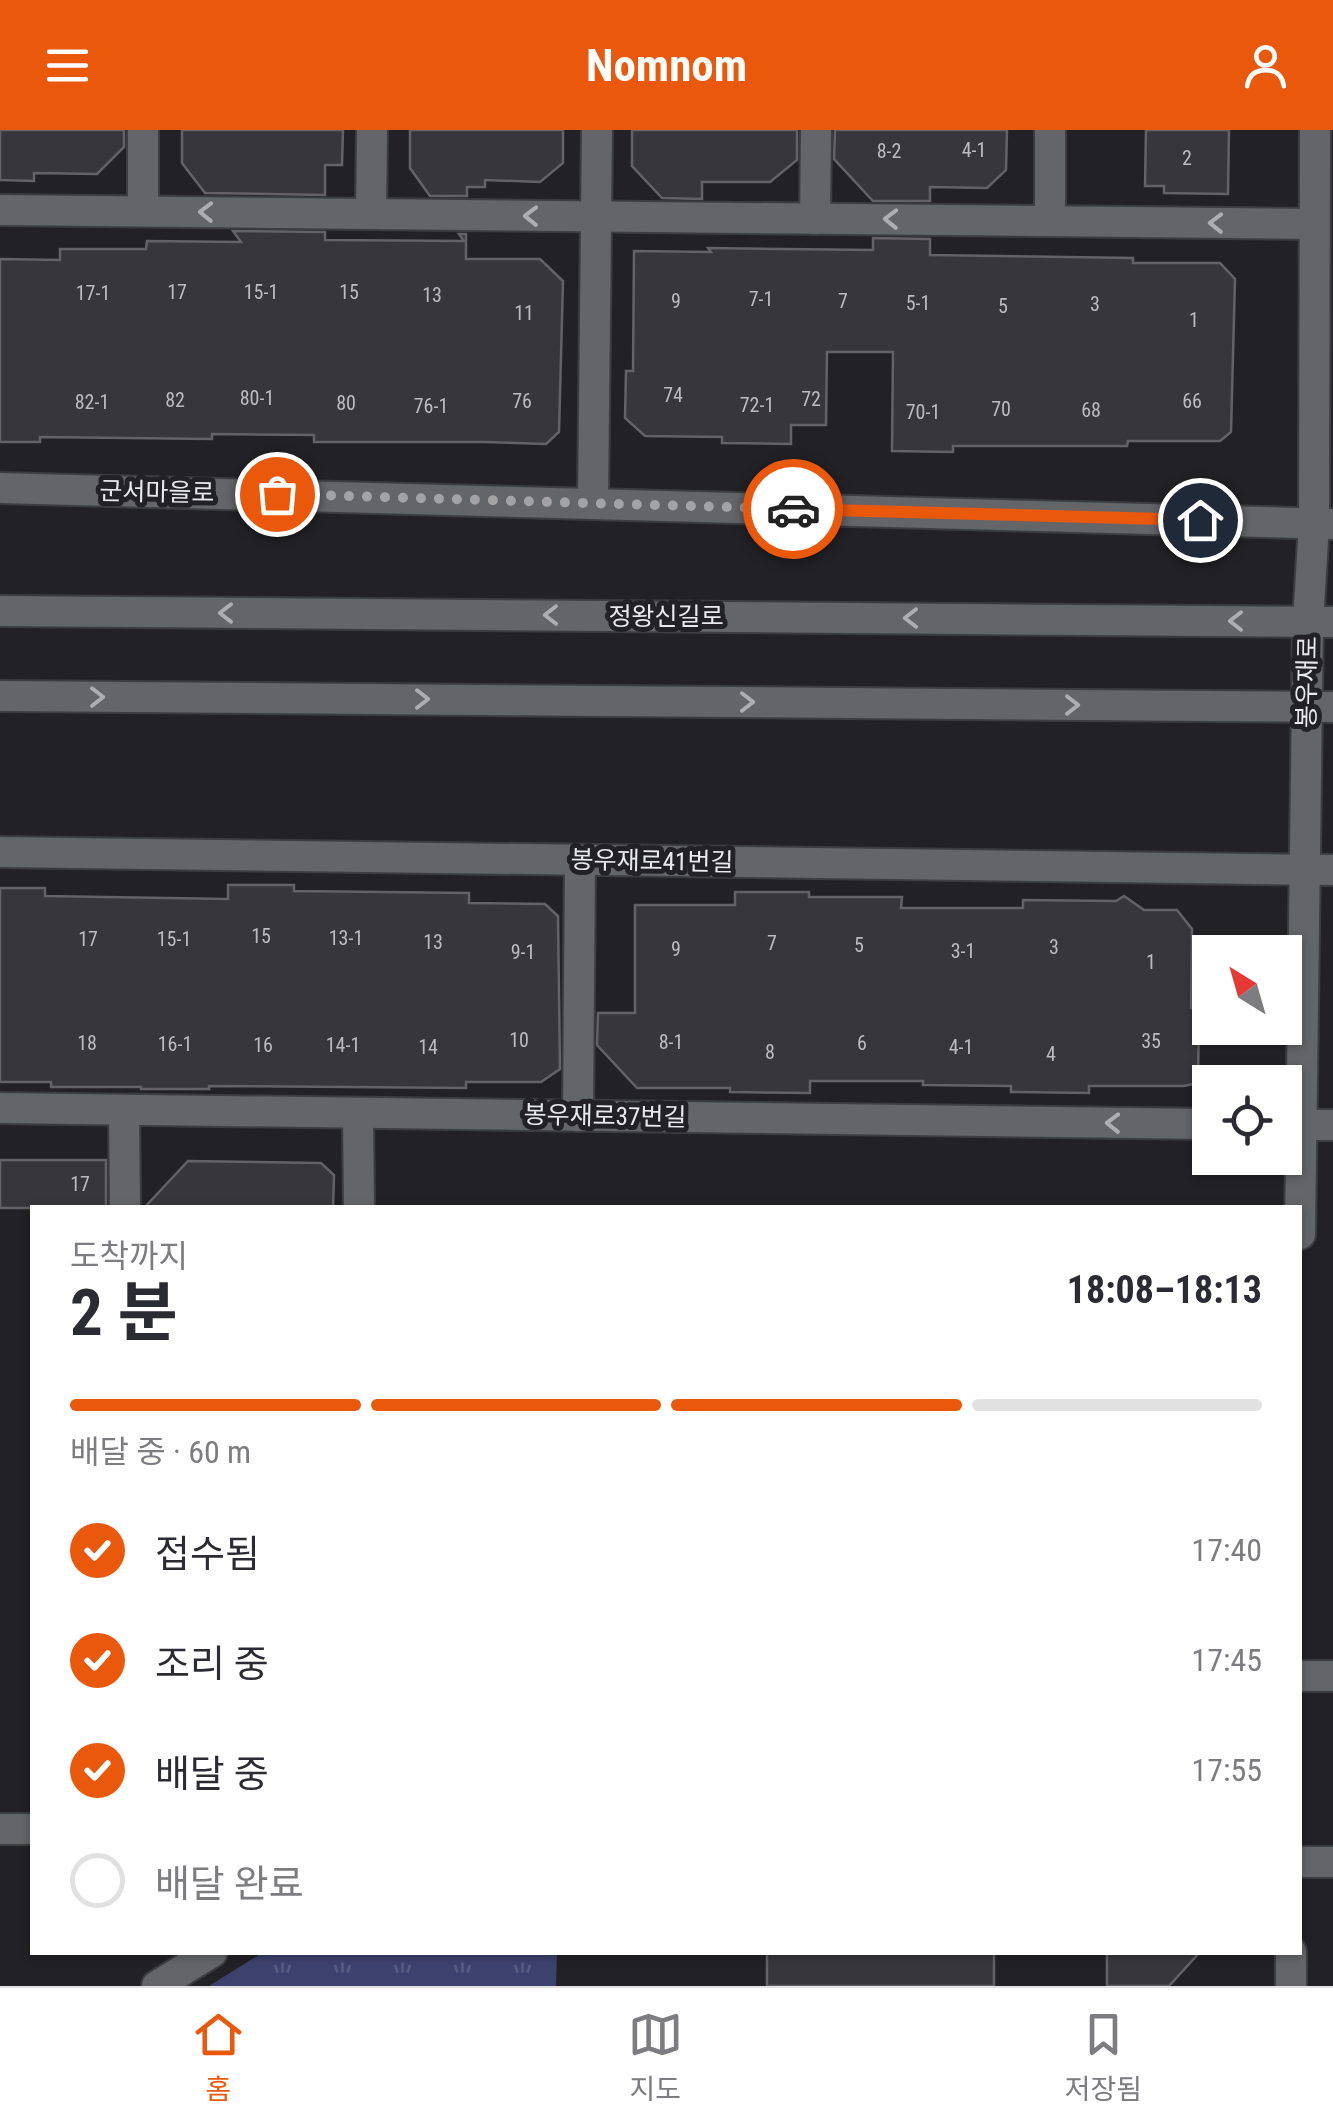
<!DOCTYPE html>
<html lang="ko">
<head>
<meta charset="utf-8">
<style>
	:root { --surface:#fff; --page:#f2f2f3; --text:#2b2b33; --muted:#7c7c81; --line:#e1e1e2; --accent:#ea580c }
	body { margin:0; font-family:"Roboto Condensed","Noto Sans KR",sans-serif; background:var(--page); color:var(--text); height:100vh; display:flex; flex-direction:column; font-size:38px; white-space:nowrap }
	* { box-sizing:border-box; margin:0 }
	p { font-size:32px; color:var(--muted) }
	.icon { flex:none; width:55px; height:55px; fill:none; stroke:currentColor; stroke-width:2; stroke-linecap:round; stroke-linejoin:round }
	.map { position:relative; flex:1; overflow:hidden }
	.panel { position:absolute; left:30px; top:1075px; width:1272px; height:750px; display:flex; flex-direction:column; background:var(--surface); border-radius:0px; box-shadow:0 2px 8px #0004 }
	.panel>* { flex:none }
	.needle { width:65px; rotate:323deg }
	.controls { position:absolute; left:1192px; top:805px; display:grid; gap:20px }
	.controls a { display:grid; place-items:center; width:110px; height:110px; border-radius:0px; background:var(--surface); box-shadow:0 2px 8px #0004; font-size:50px }
	.pin { position:absolute; display:grid; place-items:center; width:85px; height:85px; color:#fff; margin:-42px; border:5px solid #fff; border-radius:50%; box-shadow:0 2px 10px #0007 }
	.courier { position:absolute; display:grid; place-items:center; width:100px; height:100px; margin:-50px; border:8px solid #ea580c; border-radius:50%; background:#fff; color:#222; box-shadow:0 2px 12px #0007 }
	.head em { font-style:normal; font-weight:700 }
	.head div { display:flex; flex-direction:column-reverse }
	.head { display:flex; align-items:center; justify-content:space-between; height:170px; padding:0 40px }
	h1 { font-size:65px; font-weight:700; line-height:75px }
	.bar { display:grid; grid-template-columns:repeat(4,1fr); gap:15px 10px; align-content:center; height:120px; padding:0 40px }
	.bar i { height:12px; border-radius:8px; background:var(--line) }
	.bar .on { background:var(--accent) }
	.bar p { grid-column:span 4 }
	ol { padding:0 40px; list-style:none }
	li { display:flex; align-items:center; gap:30px; height:110px }
	li p { margin-inline-start:auto }
	li .icon { padding:10px; border-radius:50%; background:var(--accent); color:#fff; stroke-width:4 }
	li:last-child { color:var(--muted) }
	li i { width:55px; height:55px; border:5px solid var(--line); border-radius:50% }
	header { display:flex; justify-content:space-between; align-items:center; height:130px; padding:0 40px; background:var(--accent); color:#fff; font-size:45px; font-weight:700 }
	.tabs { display:flex; justify-content:space-around; align-items:center; height:140px; border-top:2px solid var(--line); background:var(--surface); font-size:28px; color:var(--muted) }
	.tabs a { display:grid; justify-items:center; gap:5px }
	.tabs .on { color:var(--accent) }
	.map>svg:first-child { display:block }
	.park { fill:url(#park-tufts) }
	.building { fill:#37373b; stroke:#626267; stroke-width:2.5 }
	.lines { fill:none; stroke-linecap:round; stroke-linejoin:round }
	.street-casing { stroke:#3c3d3f; stroke-width:34 }
	.secondary-casing { stroke:#3c3d3f; stroke-width:34 }
	.street { stroke:#646569; stroke-width:30 }
	.secondary { stroke:#646569; stroke-width:30 }
	.oneway { stroke:#adaeb0 }
	.done { stroke:#a3a3a6; stroke-width:10; stroke-dasharray:0 18 }
	.route { stroke:#ea580c; stroke-width:12 }
	.labels { text-anchor:middle; dominant-baseline:central; stroke-width:10; stroke-linejoin:round; paint-order:stroke }
	.number-label { font-size:20px; fill:#bcbcbf }
	.street-label { font-size:25px; fill:#e8e9eb; stroke:#222226 }
</style>
</head>
<body>
<header><svg class="icon" aria-label="menu" viewBox="0 0 24 24"><path d="M4 6h16M4 12h16M4 18h16"/></svg>Nomnom<svg class="icon" aria-label="person" viewBox="0 0 24 24"><circle cx="12" cy="8" r="4"/><path d="M4 21q1-7 8-7t8 7"/></svg></header>
<div class="map">
<svg width="1333" height="1856" viewBox="0 0 1333 1856">
	<defs>
		<pattern id="park-tufts" width="24" height="20" patternUnits="userSpaceOnUse" patternTransform="scale(2.5)"><rect width="24" height="20" fill="#3d416d"/><path d="M3 7l-1-3M5 7V3M7 7l1-3M15 17l-1-3M17 17v-4M19 17l1-3" fill="none" stroke="#595c82"/></pattern>
	</defs>
	<rect width="100%" height="100%" fill="#222226"/>
	<path class="park" d="M262,1823H557L556,1856H209Z"/>
	<g class="building">
		<path d="M0,0H124V17L97,44L34,43V51L0,50Z"/>
		<path d="M182,0H343L342,35H325V65L205,63L182,33Z"/>
		<path d="M410,0H563V33L540,52L485,50V57H467V66H430L410,38Z"/>
		<path d="M632,0H797V30L770,52H702V69L662,68L632,36Z"/>
		<path d="M835,0H1007L1006,40L987,58L930,57V71H873L834,29Z"/>
		<path d="M1146,0H1229L1228,64L1164,63V56H1145Z"/>
		<path d="M233,101L325,102V110L464,111L459,104H466V129H540L563,151L559,302L546,314L484,312H314V305L212,304V309L40,307V312H0V129L60,130V119H146L147,111L241,112Z"/>
		<path d="M873,108L930,109V125L1133,128V133H1220L1235,149L1231,302L1220,311H1128L1127,316H953V322L892,321L893,222H827L826,295H791V314L722,313V307L645,306L625,288L626,241H633L634,121L711,122L708,118L873,120Z"/>
		<path d="M228,755H294V761L469,763V773L545,774L558,786L560,939L541,952H466V958L209,956V959H141V957H51V952H0V758H45V766L228,769Z"/>
		<path d="M735,762H809V767H902L901,778H1023V770L1116,771L1124,766L1144,780H1177L1192,799L1191,878H1199L1198,953L1184,956H1089V963L1011,962V956L923,955V951H810V963L730,962V958H637L597,915L598,883H635V775H735Z"/>
		<rect x="0" y="1030" width="106" height="48"/>
		<path d="M188,1031L321,1033L334,1045L333,1078H144Z"/>
		<rect x="767" y="1822" width="227" height="34"/>
		<path d="M1107,1822H1200L1169,1856H1107Z"/>
	</g>
	<g class="lines">
		<g class="street-casing">
			<g id="street">
				<path d="M143,0V81"/>
				<path d="M0,80L1313,94"/>
				<path d="M371,84L372,0"/>
				<path d="M815,89L816,0"/>
				<path d="M1050,91V0"/>
				<path d="M0,358L1333,394"/>
				<path d="M593,372L597,0"/>
				<path d="M0,722L1333,740"/>
				<path d="M0,978L1210,994"/>
				<path d="M124,980L125,1078"/>
				<path d="M358,983L359,1078"/>
				<path d="M578,986L580,730"/>
				<path d="M1285,995H1333"/>
				<path d="M1300,1546H1333"/>
				<path d="M0,1699H32"/>
				<path d="M1300,1732H1333"/>
				<path d="M157,1856L212,1822"/>
			</g>
		</g>
		<g class="secondary-casing">
			<g id="secondary">
				<path d="M0,481L1333,492"/>
				<path d="M0,566L1333,577"/>
				<path d="M1300,1104L1308,492L1314,394L1315,0"/>
				<path d="M1291,1856V1822"/>
			</g>
		</g>
		<use href="#street" class="street"/>
		<use href="#secondary" class="secondary"/>
	</g>
	<defs><path id="oneway-chevron" d="M-2-3.5L2.5 0L-2 3.5" fill="none" stroke-width="1.6" stroke-linecap="round" stroke-linejoin="round" transform="scale(2.5)"/></defs>
	<g class="oneway">
		<use href="#oneway-chevron" transform="translate(206 82) rotate(-179)"/>
		<use href="#oneway-chevron" transform="translate(531 86) rotate(-179)"/>
		<use href="#oneway-chevron" transform="translate(891 89) rotate(-179)"/>
		<use href="#oneway-chevron" transform="translate(1216 93) rotate(-179)"/>
		<use href="#oneway-chevron" transform="translate(226 483) rotate(-180)"/>
		<use href="#oneway-chevron" transform="translate(551 485) rotate(-180)"/>
		<use href="#oneway-chevron" transform="translate(911 488) rotate(-180)"/>
		<use href="#oneway-chevron" transform="translate(1236 491) rotate(-180)"/>
		<use href="#oneway-chevron" transform="translate(97 567)"/>
		<use href="#oneway-chevron" transform="translate(422 569)"/>
		<use href="#oneway-chevron" transform="translate(747 572)"/>
		<use href="#oneway-chevron" transform="translate(1072 575)"/>
		<use href="#oneway-chevron" transform="translate(1113 993) rotate(-179)"/>
	</g>
	<g class="lines">
		<path class="done" d="M277,364L793,379"/>
		<path class="route" d="M793,379L1200,390"/>
	</g>
	<g class="labels">
		<g class="number-label">
			<text x="974" y="20">4-1</text>
			<text x="889" y="21">8-2</text>
			<text x="1187" y="28">2</text>
			<text x="177" y="162">17</text>
			<text x="261" y="162">15-1</text>
			<text x="349" y="162">15</text>
			<text x="93" y="163">17-1</text>
			<text x="432" y="165">13</text>
			<text x="761" y="169">7-1</text>
			<text x="676" y="171">9</text>
			<text x="843" y="171">7</text>
			<text x="918" y="173">5-1</text>
			<text x="1095" y="174">3</text>
			<text x="1003" y="176">5</text>
			<text x="524" y="183">11</text>
			<text x="1194" y="190">1</text>
			<text x="673" y="265">74</text>
			<text x="257" y="268">80-1</text>
			<text x="811" y="269">72</text>
			<text x="175" y="270">82</text>
			<text x="522" y="271">76</text>
			<text x="1192" y="271">66</text>
			<text x="92" y="272">82-1</text>
			<text x="346" y="273">80</text>
			<text x="757" y="275">72-1</text>
			<text x="431" y="276">76-1</text>
			<text x="1001" y="279">70</text>
			<text x="1091" y="280">68</text>
			<text x="923" y="282">70-1</text>
			<text x="261" y="806">15</text>
			<text x="346" y="808">13-1</text>
			<text x="88" y="809">17</text>
			<text x="174" y="809">15-1</text>
			<text x="433" y="812">13</text>
			<text x="772" y="813">7</text>
			<text x="859" y="815">5</text>
			<text x="1054" y="817">3</text>
			<text x="676" y="819">9</text>
			<text x="963" y="821">3-1</text>
			<text x="523" y="822">9-1</text>
			<text x="1151" y="832">1</text>
			<text x="519" y="910">10</text>
			<text x="1151" y="911">35</text>
			<text x="671" y="912">8-1</text>
			<text x="87" y="913">18</text>
			<text x="862" y="913">6</text>
			<text x="175" y="914">16-1</text>
			<text x="263" y="915">16</text>
			<text x="343" y="915">14-1</text>
			<text x="428" y="917">14</text>
			<text x="961" y="917">4-1</text>
			<text x="770" y="922">8</text>
			<text x="1051" y="924">4</text>
			<text x="80" y="1054">17</text>
		</g>
		<g class="street-label">
			<text transform="translate(157 362) rotate(1)">군서마을로</text>
			<text x="666" y="486">정왕신길로</text>
			<text transform="translate(1307 552) rotate(-89)">봉우재로</text>
			<text transform="translate(652 731) rotate(1)">봉우재로41번길</text>
			<text transform="translate(605 986) rotate(1)">봉우재로37번길</text>
		</g>
	</g>
</svg>
<div class="controls">
<a><svg class="needle" viewBox="-14 -14 28 28"><path d="M0-13l5 13h-10z" fill="#e53935"/><path d="M0 13l5-13h-10z" fill="#7c7c81"/></svg></a>
<a><svg class="icon" aria-label="locate" viewBox="0 0 24 24"><circle cx="12" cy="12" r="6"/><path d="M12 2v4M12 18v4M2 12h4M18 12h4"/></svg></a>
</div>
<div class="pin" style="left:277px;top:364px;background:#ea580c"><svg class="icon" aria-label="bag" viewBox="0 0 24 24"><path d="M5 8h14l-1 12H6zM9 8a3 3 0 0 1 6 0"/></svg></div>
<div class="pin" style="left:1200px;top:390px;background:#1f2937"><svg class="icon" aria-label="home" viewBox="0 0 24 24"><path d="M3 11l9-7 9 7M6 9v11h12V9"/></svg></div>
<div class="courier" style="left:793px;top:379px"><svg class="icon" aria-label="car" viewBox="0 0 24 24"><path d="M5 17H2v-5l4-1 3-4h7l3 4 3 1v5h-3M9 17h6M6 11h13"/><circle cx="7" cy="17" r="2"/><circle cx="17" cy="17" r="2"/></svg></div>
<section class="panel">
<div class="head"><div><h1>2 분</h1><p>도착까지</p></div><em>18:08–18:13</em></div>
<div class="bar"><i class="on"></i><i class="on"></i><i class="on"></i><i></i><p>배달 중 · 60 m</p></div>
<ol>
<li><svg class="icon" aria-label="check" viewBox="0 0 24 24"><path d="M5 12l5 5 9-10"/></svg>접수됨<p>17:40</p></li>
<li><svg class="icon" aria-label="check" viewBox="0 0 24 24"><path d="M5 12l5 5 9-10"/></svg>조리 중<p>17:45</p></li>
<li><svg class="icon" aria-label="check" viewBox="0 0 24 24"><path d="M5 12l5 5 9-10"/></svg>배달 중<p>17:55</p></li>
<li><i></i>배달 완료</li>
</ol>
</section>
</div>
<nav class="tabs">
<a class="on"><svg class="icon" aria-label="home" viewBox="0 0 24 24"><path d="M3 11l9-7 9 7M6 9v11h12V9"/></svg>홈</a>
<a><svg class="icon" aria-label="map" viewBox="0 0 24 24"><path d="M3 6l6-2 6 2 6-2v14l-6 2-6-2-6 2zM9 4v14M15 6v14"/></svg>지도</a>
<a><svg class="icon" aria-label="saved" viewBox="0 0 24 24"><path d="M7 4h10v16l-5-4-5 4z"/></svg>저장됨</a>
</nav>
</body>
</html>
